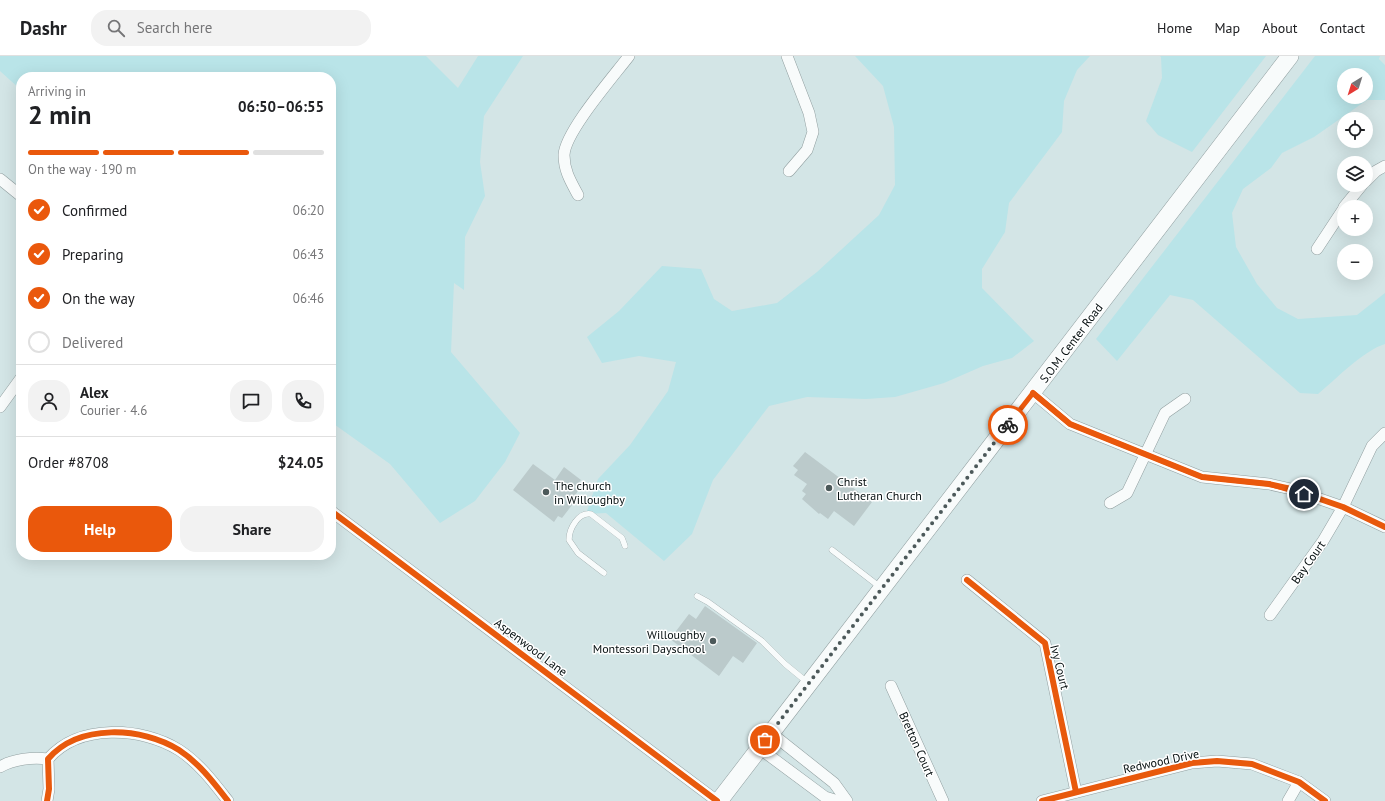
<!DOCTYPE html>
<html lang="en">
<head>
<meta charset="utf-8">
<style>
	:root { --surface:#fff; --page:#f2f2f2; --text:#202124; --muted:#757577; --line:#e0e0e0; --accent:#ea580c }
	body { margin:0; font-family:"PT Sans",sans-serif; background:var(--page); color:var(--text); height:100vh; display:flex; flex-direction:column; font-size:15px; white-space:nowrap }
	* { box-sizing:border-box; margin:0 }
	p { font-size:13px; color:var(--muted) }
	.icon { flex:none; width:22px; height:22px; fill:none; stroke:currentColor; stroke-width:2; stroke-linecap:round; stroke-linejoin:round }
	.map { position:relative; flex:1; overflow:hidden }
	.side { position:absolute; left:16px; top:16px; width:320px; height:488px; display:flex; flex-direction:column; background:var(--surface); border-radius:16px; box-shadow:0 4px 16px #0002 }
	.side>* { flex:none }
	.needle { width:26px; rotate:218deg }
	.buttons { position:absolute; left:1337px; top:12px; display:grid; gap:8px }
	.buttons a { display:grid; place-items:center; width:36px; height:36px; border-radius:50%; background:var(--surface); box-shadow:0 4px 16px #0002; font-size:20px }
	.pin { position:absolute; display:grid; place-items:center; width:34px; height:34px; color:#fff; margin:-17px; border:2px solid #fff; border-radius:50%; box-shadow:0 1px 4px #0007 }
	.courier { position:absolute; display:grid; place-items:center; width:40px; height:40px; margin:-20px; border:3px solid #ea580c; border-radius:50%; background:#fff; color:#222; box-shadow:0 1px 5px #0007 }
	.summary em { font-style:normal; font-weight:700 }
	.summary div { display:flex; flex-direction:column-reverse }
	.summary { display:flex; align-items:center; justify-content:space-between; height:68px; padding:0 12px }
	h1 { font-size:26px; font-weight:700; line-height:30px }
	.bar { display:grid; grid-template-columns:repeat(4,1fr); gap:6px 4px; align-content:center; height:48px; padding:0 12px }
	.bar i { height:5px; border-radius:3px; background:var(--line) }
	.bar .active { background:var(--accent) }
	.bar p { grid-column:span 4 }
	.line { display:flex; align-items:center; gap:10px; padding:0 12px; border-top:1px solid var(--line) }
	.line div { flex:1 }
	.round { display:grid; place-items:center; flex:none; width:42px; height:42px; border-radius:16px; background:var(--page) }
	ol { padding:0 12px; list-style:none }
	li { display:flex; align-items:center; gap:12px; height:44px }
	li p { margin-inline-start:auto }
	li .icon { padding:4px; border-radius:50%; background:var(--accent); color:#fff; stroke-width:4 }
	li:last-child { color:var(--muted) }
	li i { width:22px; height:22px; border:2px solid var(--line); border-radius:50% }
	.button { display:flex; gap:8px; margin-top:auto; padding:8px 12px }
	.button a { flex:1; height:46px; border-radius:16px; background:var(--accent); color:#fff; font-size:16px; font-weight:700; line-height:46px; text-align:center }
	.button a+a { background:var(--page); color:var(--text) }
	header { display:flex; align-items:center; gap:24px; box-sizing:border-box; height:56px; padding:0 20px; background:var(--surface); border-bottom:1px solid var(--line) }
	header strong { font-size:19px }
	nav { display:flex; gap:22px; margin-inline-start:auto; font-size:14px }
	.search { width:280px; height:36px; background:var(--page); display:flex; align-items:center; gap:10px; box-sizing:border-box; padding:0 14px; border-radius:16px; color:var(--muted); font-size:15px }
	.map>svg:first-child { display:block }
	.green { fill:#b9e4e8; fill-rule:evenodd }
	.building { fill:#bbcacb }
	.lines { fill:none; stroke-linecap:round; stroke-linejoin:round }
	.service-casing { stroke:#919fa0; stroke-width:6 }
	.minor-casing { stroke:#919fa0; stroke-width:12 }
	.primary-casing { stroke:#919fa0; stroke-width:18 }
	.service { stroke:#f8fbfb; stroke-width:5.5 }
	.minor { stroke:#f8fbfb; stroke-width:11 }
	.primary { stroke:#f8fbfb; stroke-width:17 }
	.cycleway-casing { stroke:#fff; stroke-width:8 }
	.cycleway { stroke:#e8590c; stroke-width:6 }
	.done { stroke:#4c595a; stroke-width:4; stroke-dasharray:0 7.2 }
	.route { stroke:#ea580c; stroke-width:5 }
	.poi-dot { fill:#4c595a; stroke:#fff; stroke-width:1.5 }
	.labels { text-anchor:middle; dominant-baseline:central; stroke-width:3; stroke-linejoin:round; paint-order:stroke }
	.street-label { font-size:12px; fill:#040e0f; stroke:#fff }
	.poi-label { font-size:12px; fill:#040e0f; stroke:#fff; text-anchor:start }
</style>
</head>
<body>
<header>
<strong>Dashr</strong>
<div class="search"><svg class="icon" aria-label="search" viewBox="0 0 24 24"><circle cx="10" cy="10" r="6"/><path d="M15 15l6 6"/></svg>Search here</div>
<nav><a>Home</a><a>Map</a><a>About</a><a>Contact</a></nav>
</header>
<div class="map">
<svg width="1385" height="745" viewBox="0 0 1385 745">
	<rect width="100%" height="100%" fill="#d3e5e6"/>
	<g class="green">
		<path d="M0,0H426L458,32L478,0H523L484,60L480,106L485,140L465,181L464,234L454,227L451,296L520,377L505,406L475,445L440,467L390,408L331,366V21H21V34L0,15Z"/>
		<path d="M855,0H1090L1077,14L1064,45L1062,76L1009,147L1005,176L982,213V232L1034,285L1012,302L983,310L944,327L895,341L866,343L807,341L769,350L713,424L692,478L664,505L606,457L586,458L598,423L630,389L668,335L676,306L639,300L602,307L587,281L619,255L662,210L701,213L714,243L732,255L777,247L817,216L879,159L895,129L894,71L883,30Z"/>
		<path d="M1160,0H1266L1192,96L1158,79L1146,65L1162,22L1161,1Z"/>
		<path d="M1315,0H1380L1379,3L1385,9V44H1367L1314,81L1282,97L1271,112L1243,133L1232,157L1236,191L1257,228L1277,252L1298,263L1357,259L1385,237V288C1364,294 1335,324 1318,338L1300,337L1193,244L1170,239L1117,305L1096,283ZM1344,19H1366V41H1344Z"/>
	</g>
	<g class="building">
		<path d="M805,396L872,446L854,470L834,455L828,463L820,457L819,458L802,443L806,438L802,435L807,428L794,419L798,414L793,410Z"/>
		<path d="M533,408L555,424L564,411L581,424L575,431L579,433L576,438L579,440L562,462L558,460L554,466L513,434Z"/>
		<path d="M705,550L757,587L743,607L733,600L719,620L670,583L689,558L696,563Z"/>
	</g>
	<g class="lines">
		<g class="service-casing">
			<g id="service">
				<path d="M832,494L880,531"/>
				<path d="M604,517L578,497L569,484C569,473 578,456 591,458L622,482L625,490"/>
				<path d="M697,540L708,546L762,585L785,608L807,626"/>
			</g>
		</g>
		<g class="minor-casing">
			<g id="minor">
				<path d="M787,0L809,57L813,76L807,94L789,115"/>
				<path d="M0,123L21,140"/>
				<path d="M1366,125L1376,115L1385,110"/>
				<path d="M578,139C571,126 564,115 564,99C565,76 613,21 629,0"/>
				<path d="M1344,151L1362,129"/>
				<path d="M1317,193L1344,152"/>
				<path d="M1033,337L1070,368L1202,421L1269,428L1291,433L1343,451L1385,471"/>
				<path d="M0,351L21,322"/>
				<path d="M1110,447L1127,437L1165,357L1185,343"/>
				<path d="M331,455L717,745"/>
				<path d="M967,524L1045,587L1076,736"/>
				<path d="M1270,559L1323,485L1343,451L1372,390L1385,377"/>
				<path d="M891,630L943,745"/>
				<path d="M771,677L834,727L847,745"/>
				<path d="M759,692L825,741L838,745"/>
				<path d="M0,711C13,703 33,701 48,703"/>
				<path d="M47,745L49,733L48,703C79,667 142,671 179,694C199,707 214,727 228,745"/>
				<path d="M1042,745L1192,707L1217,705L1252,708L1299,726L1325,745"/>
				<path d="M1288,745L1299,726"/>
			</g>
		</g>
		<g class="primary-casing">
			<path id="primary" d="M719,745L1290,0"/>
		</g>
		<use href="#service" class="service"/>
		<use href="#minor" class="minor"/>
		<use href="#primary" class="primary"/>
		<g class="cycleway-casing">
			<g id="cycleway">
				<path d="M1033,337L1070,368L1202,421L1269,428L1291,433L1343,451L1385,471"/>
				<path d="M331,455L717,745"/>
				<path d="M967,524L1045,587L1076,736"/>
				<path d="M47,745L49,733L48,703C79,667 142,671 179,694C199,707 214,727 228,745"/>
				<path d="M1042,745L1192,707L1217,705L1252,708L1299,726L1325,745"/>
			</g>
		</g>
		<use href="#cycleway" class="cycleway"/>
	</g>
	<g class="lines">
		<path class="done" d="M765,684L1008,369"/>
		<path class="route" d="M1008,369L1033,337L1070,368L1202,421L1269,428L1304,438"/>
	</g>
	<g class="poi-dot">
		<circle cx="829" cy="432" r="4"/>
		<circle cx="546" cy="436" r="4"/>
		<circle cx="713" cy="585" r="4"/>
	</g>
	<g class="labels">
		<g class="street-label">
			<text transform="translate(1071 287) rotate(-53)">S.O.M. Center Road</text>
			<text transform="translate(1308 506) rotate(-55)">Bay Court</text>
			<text transform="translate(531 591) rotate(37)">Aspenwood Lane</text>
			<text transform="translate(1060 611) rotate(76)">Ivy Court</text>
			<text transform="translate(917 688) rotate(66)">Bretton Court</text>
			<text transform="translate(1161 705) rotate(-12)">Redwood Drive</text>
		</g>
		<g class="poi-label">
			<text x="837" y="425">Christ<tspan x="837" dy="14">Lutheran Church</tspan></text>
			<text x="554" y="429">The church<tspan x="554" dy="14">in Willoughby</tspan></text>
			<text x="705" y="578" text-anchor="end">Willoughby<tspan x="705" dy="14">Montessori Dayschool</tspan></text>
		</g>
	</g>
</svg>
<div class="buttons">
<a><svg class="needle" viewBox="-14 -14 28 28"><path d="M0-13l5 13h-10z" fill="#e53935"/><path d="M0 13l5-13h-10z" fill="#757577"/></svg></a>
<a><svg class="icon" aria-label="locate" viewBox="0 0 24 24"><circle cx="12" cy="12" r="6"/><path d="M12 2v4M12 18v4M2 12h4M18 12h4"/></svg></a>
<a><svg class="icon" aria-label="layers" viewBox="0 0 24 24"><path d="M12 4l9 5-9 5-9-5zM3 14l9 5 9-5"/></svg></a>
<a>+</a>
<a>−</a>
</div>
<div class="pin" style="left:765px;top:684px;background:#ea580c"><svg class="icon" aria-label="bag" viewBox="0 0 24 24"><path d="M5 8h14l-1 12H6zM9 8a3 3 0 0 1 6 0"/></svg></div>
<div class="pin" style="left:1304px;top:438px;background:#1f2937"><svg class="icon" aria-label="home" viewBox="0 0 24 24"><path d="M3 11l9-7 9 7M6 9v11h12V9"/></svg></div>
<div class="courier" style="left:1008px;top:369px"><svg class="icon" aria-label="bike" viewBox="0 0 24 24"><circle cx="6" cy="16" r="4"/><circle cx="18" cy="16" r="4"/><path d="M6 16l4-8h5l3 8M10 8l3 8H6M13 5h3"/></svg></div>
<section class="side">
<div class="summary"><div><h1>2 min</h1><p>Arriving in</p></div><em>06:50–06:55</em></div>
<div class="bar"><i class="active"></i><i class="active"></i><i class="active"></i><i></i><p>On the way · 190 m</p></div>
<ol>
<li><svg class="icon" aria-label="check" viewBox="0 0 24 24"><path d="M5 12l5 5 9-10"/></svg>Confirmed<p>06:20</p></li>
<li><svg class="icon" aria-label="check" viewBox="0 0 24 24"><path d="M5 12l5 5 9-10"/></svg>Preparing<p>06:43</p></li>
<li><svg class="icon" aria-label="check" viewBox="0 0 24 24"><path d="M5 12l5 5 9-10"/></svg>On the way<p>06:46</p></li>
<li><i></i>Delivered</li>
</ol>
<div class="line" style="height:72px"><a class="round"><svg class="icon" aria-label="person" viewBox="0 0 24 24"><circle cx="12" cy="8" r="4"/><path d="M4 21q1-7 8-7t8 7"/></svg></a><div><b>Alex</b><p>Courier · 4.6</p></div><a class="round"><svg class="icon" aria-label="chat" viewBox="0 0 24 24"><path d="M4 5h16v11H9l-5 4z"/></svg></a><a class="round"><svg class="icon" aria-label="phone" viewBox="0 0 24 24"><path d="M5 4h4l2 5-3 2q2 4 5 5l2-3 5 2v4C11 20 4 13 5 4z"/></svg></a></div>
<div class="line" style="height:52px"><div>Order #8708</div><b>$24.05</b></div>
<div class="button"><a>Help</a><a>Share</a></div>
</section>
</div>
</body>
</html>
